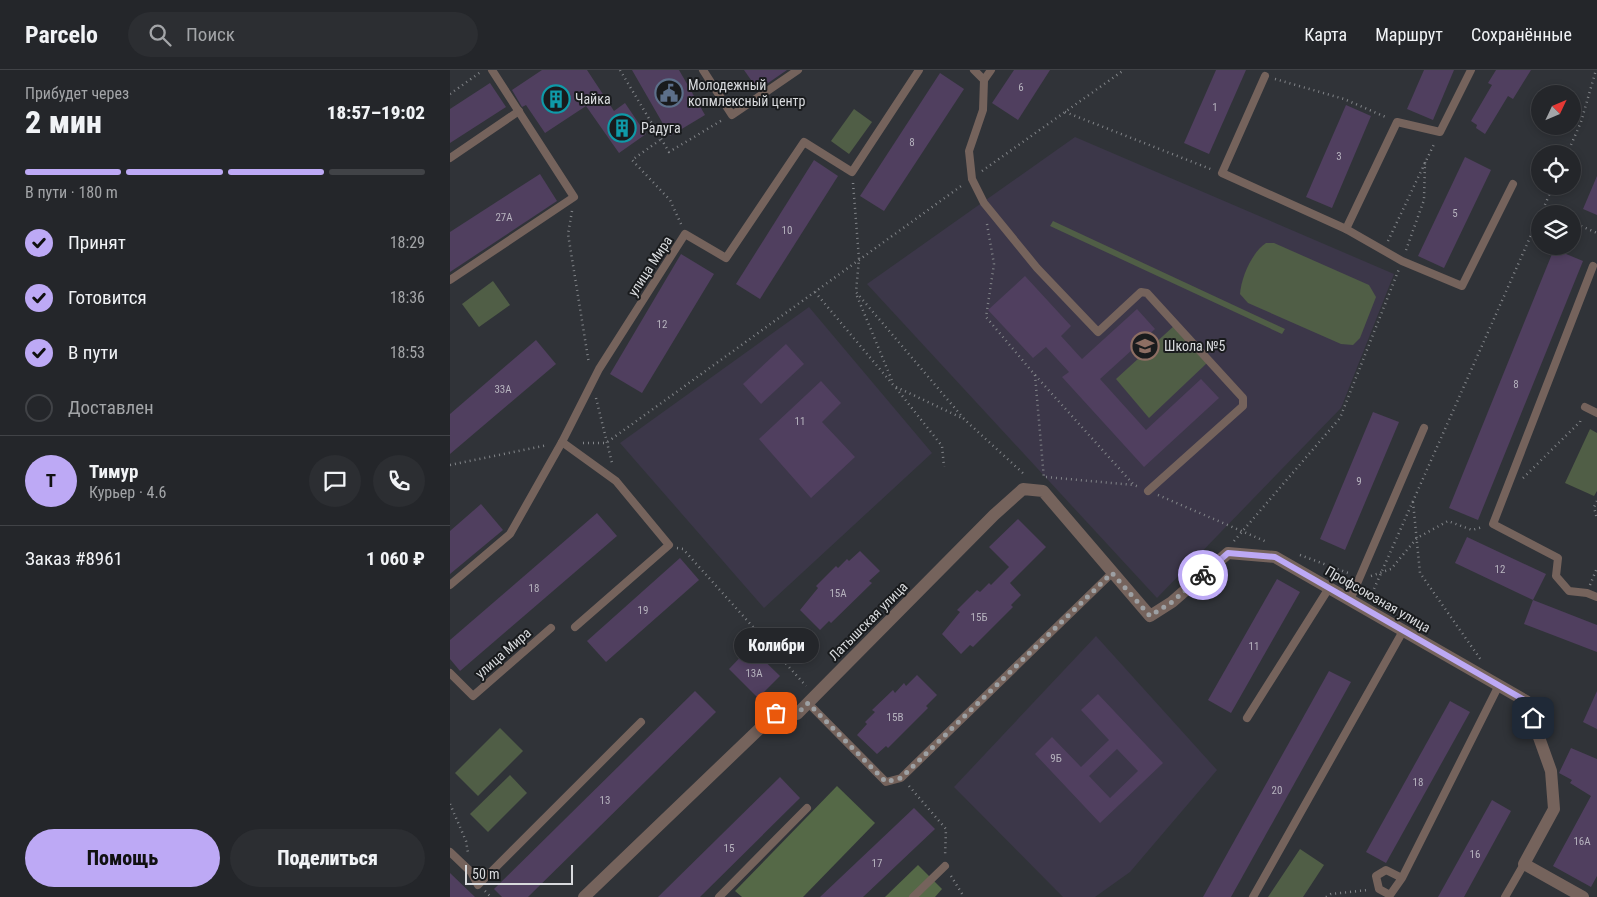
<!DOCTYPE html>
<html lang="ru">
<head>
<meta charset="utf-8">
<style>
	:root { --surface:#24262a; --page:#2c2e32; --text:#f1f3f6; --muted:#a3a5a8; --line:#414347; --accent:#bda9f5 }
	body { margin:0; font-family:"Roboto Condensed",sans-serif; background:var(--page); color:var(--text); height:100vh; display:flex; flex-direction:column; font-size:19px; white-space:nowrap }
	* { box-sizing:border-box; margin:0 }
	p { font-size:16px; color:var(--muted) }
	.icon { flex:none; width:28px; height:28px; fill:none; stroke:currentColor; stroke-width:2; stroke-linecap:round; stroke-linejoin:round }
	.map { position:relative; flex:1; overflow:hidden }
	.panel { display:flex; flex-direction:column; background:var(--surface); width:450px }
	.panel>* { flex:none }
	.needle { width:32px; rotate:46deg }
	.tools { position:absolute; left:1081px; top:15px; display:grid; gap:10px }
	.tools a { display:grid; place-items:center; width:50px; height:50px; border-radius:50%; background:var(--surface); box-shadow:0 2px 8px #0003,0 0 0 1px var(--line); font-size:25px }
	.scale { position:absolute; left:15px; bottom:12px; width:108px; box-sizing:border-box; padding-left:5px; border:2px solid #d8dadd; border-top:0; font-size:14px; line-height:18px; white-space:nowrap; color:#d8dadd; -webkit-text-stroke:4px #191b1d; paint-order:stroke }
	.pin { position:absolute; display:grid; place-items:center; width:42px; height:42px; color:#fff; margin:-21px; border-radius:10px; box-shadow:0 2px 8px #0006 }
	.courier { position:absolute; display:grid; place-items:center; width:50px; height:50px; margin:-25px; border:4px solid #bda9f5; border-radius:50%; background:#fff; color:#222; box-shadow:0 1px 6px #0007 }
	.bubble { position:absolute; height:35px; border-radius:18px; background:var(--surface); box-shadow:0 2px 8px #0003,0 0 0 1px var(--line); font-size:16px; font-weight:800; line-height:35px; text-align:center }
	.headline em { font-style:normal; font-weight:800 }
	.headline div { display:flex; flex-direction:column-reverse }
	.headline { display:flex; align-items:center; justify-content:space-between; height:85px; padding:0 25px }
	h1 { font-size:32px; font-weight:800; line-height:38px }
	.bar { display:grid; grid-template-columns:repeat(4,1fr); gap:8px 5px; align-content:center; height:60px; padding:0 25px }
	.bar i { height:6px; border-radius:4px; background:var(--line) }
	.bar .active { background:var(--accent) }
	.bar p { grid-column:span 4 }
	.line { display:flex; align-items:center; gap:12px; padding:0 25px; border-top:1px solid var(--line) }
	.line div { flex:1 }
	.round { display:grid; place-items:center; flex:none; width:52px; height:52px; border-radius:26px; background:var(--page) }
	ol { padding:0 25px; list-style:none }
	li { display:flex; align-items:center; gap:15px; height:55px }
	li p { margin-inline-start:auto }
	li .icon { padding:5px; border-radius:50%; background:var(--accent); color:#111; stroke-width:4 }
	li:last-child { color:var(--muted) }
	li i { width:28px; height:28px; border:2px solid var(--line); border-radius:50% }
	.primary-button { display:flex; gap:10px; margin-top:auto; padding:10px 25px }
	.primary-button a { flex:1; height:58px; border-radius:30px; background:var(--accent); color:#111; font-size:20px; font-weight:800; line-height:58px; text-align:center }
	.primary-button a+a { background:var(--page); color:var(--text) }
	header { display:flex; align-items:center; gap:30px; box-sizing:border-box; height:70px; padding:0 25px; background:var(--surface); border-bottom:1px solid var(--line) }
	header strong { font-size:24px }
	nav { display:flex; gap:28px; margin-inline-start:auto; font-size:18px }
	.search { width:350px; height:45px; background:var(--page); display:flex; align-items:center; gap:12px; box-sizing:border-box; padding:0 18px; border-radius:28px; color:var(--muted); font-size:19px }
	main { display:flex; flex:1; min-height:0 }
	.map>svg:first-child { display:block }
	.education { fill:#3c3749 }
	.green { fill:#505e46 }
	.forest { fill:#556947 }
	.building { fill:#503f5f; fill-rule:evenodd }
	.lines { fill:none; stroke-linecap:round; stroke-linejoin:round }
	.path { stroke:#828589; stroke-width:2.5; stroke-dasharray:1 4; stroke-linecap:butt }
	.lane { stroke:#75635c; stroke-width:8 }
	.street { stroke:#75635c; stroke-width:12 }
	.done { stroke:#9da0a3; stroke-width:5; stroke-dasharray:0 9 }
	.route { stroke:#bda9f5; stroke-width:6 }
	.labels { text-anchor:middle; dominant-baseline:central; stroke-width:4; stroke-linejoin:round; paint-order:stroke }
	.number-label { font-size:11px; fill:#b6b3be }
	.poi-label { font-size:14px; fill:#d8dadd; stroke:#191b1d; text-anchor:start }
	.street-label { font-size:14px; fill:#d8dadd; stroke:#191b1d }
</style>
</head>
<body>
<header>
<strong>Parcelo</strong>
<div class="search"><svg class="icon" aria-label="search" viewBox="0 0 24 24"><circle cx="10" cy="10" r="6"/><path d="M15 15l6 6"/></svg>Поиск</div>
<nav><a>Карта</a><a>Маршрут</a><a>Сохранённые</a></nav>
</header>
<main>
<section class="panel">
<div class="headline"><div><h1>2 мин</h1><p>Прибудет через</p></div><em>18:57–19:02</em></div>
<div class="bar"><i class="active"></i><i class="active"></i><i class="active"></i><i></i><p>В пути · 180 m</p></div>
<ol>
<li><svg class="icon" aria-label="check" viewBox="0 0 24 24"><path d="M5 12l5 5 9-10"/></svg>Принят<p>18:29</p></li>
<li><svg class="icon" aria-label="check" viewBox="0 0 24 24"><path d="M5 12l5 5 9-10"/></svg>Готовится<p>18:36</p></li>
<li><svg class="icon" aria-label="check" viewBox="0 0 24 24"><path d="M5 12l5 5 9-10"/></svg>В пути<p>18:53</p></li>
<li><i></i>Доставлен</li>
</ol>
<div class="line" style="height:90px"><b class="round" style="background:var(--accent);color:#111">Т</b><div><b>Тимур</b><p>Курьер · 4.6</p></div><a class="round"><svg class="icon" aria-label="chat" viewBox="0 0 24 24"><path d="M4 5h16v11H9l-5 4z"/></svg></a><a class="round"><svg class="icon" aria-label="phone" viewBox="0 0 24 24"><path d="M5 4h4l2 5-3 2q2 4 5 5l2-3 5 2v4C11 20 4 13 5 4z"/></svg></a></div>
<div class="line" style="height:65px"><div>Заказ #8961</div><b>1 060 ₽</b></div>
<div class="primary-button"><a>Помощь</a><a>Поделиться</a></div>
</section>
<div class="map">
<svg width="1147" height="827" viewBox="0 0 1147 827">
	<rect width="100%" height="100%" fill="#303338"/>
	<g class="education">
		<path d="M625,67L944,204L891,338L707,528L417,214Z"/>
		<path d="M359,237L482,383L314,538L170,373Z"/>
		<path d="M646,566L767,700L680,802L645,827H613L504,717Z"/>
	</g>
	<g class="green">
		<path d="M404,39L422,52L399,84L381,71Z"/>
		<path d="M603,151L835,259L832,264L600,156Z"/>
		<path d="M816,173H824L919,215L926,227L910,268L903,275L891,274L798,233L790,224C791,208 802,182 816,173Z"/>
		<path d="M43,211L60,235L29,257L12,234Z"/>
		<path d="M725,255L757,293L699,348L666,309Z"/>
		<path d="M1140,359L1147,363V421L1144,426L1115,413Z"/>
		<path d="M50,658L73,681L28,726L5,703Z"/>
		<path d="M60,705L77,723L38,762L20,744Z"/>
		<path d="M850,779L874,795L853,827H818Z"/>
	</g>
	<g class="forest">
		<path d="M387,716L425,753L353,827H292L285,821Z"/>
		<path d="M468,795L492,819L485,827H435Z"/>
	</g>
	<g class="building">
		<path d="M92,0H137L164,41L175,33L196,64L169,83L136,36L95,63L76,35L72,37L62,20Z"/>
		<path d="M182,0H229L255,45L220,66Z"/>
		<path d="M294,0H337L308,20Z"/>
		<path d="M564,0H600L568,50L542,33Z"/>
		<path d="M766,0H796L759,84L734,73Z"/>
		<path d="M974,0H1004L983,50L957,39Z"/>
		<path d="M1046,0H1081L1063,29L1058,26L1035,64L1026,58L1027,55L1021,51L1042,15L1038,13Z"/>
		<path d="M490,3L514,19L434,141L410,126Z"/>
		<path d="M40,13L56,37L0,73V39Z"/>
		<path d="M896,35L921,46L882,138L856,127Z"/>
		<path d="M1015,87L1041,100L994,198L968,186Z"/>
		<path d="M364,90L388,106L310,229L286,214Z"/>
		<path d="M90,104L107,131L0,202V162Z"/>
		<path d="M1147,106V145L1133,139Z"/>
		<path d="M1104,179L1133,191L1028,450L999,438Z"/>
		<path d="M231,184L264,204L192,323L160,304Z"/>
		<path d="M575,206L621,256L611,266L632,289L687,239L705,259L650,309L696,360L751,309L769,328L694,397L612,307L619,302L596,277L583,288L538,240Z"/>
		<path d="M86,270L106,294L0,384V344Z"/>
		<path d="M336,274L354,294L311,334L293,314Z"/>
		<path d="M371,311L391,333L372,352L405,387L361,428L309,369Z"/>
		<path d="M923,342L949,352L895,480L870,469Z"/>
		<path d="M31,434L53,460L0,504V461Z"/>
		<path d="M147,443L167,466L10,601L0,589V570Z"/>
		<path d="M568,449L596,477L560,513L571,525L561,535L563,537L523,577L520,575L511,584L492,564L510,542L507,540L527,520L530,522L539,513L541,515L559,497L539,477Z"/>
		<path d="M1017,467L1096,504L1083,530L1005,493Z"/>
		<path d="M410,481L430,501L419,511L422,513L381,553L379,551L370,560L350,540L368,518L366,516L386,496L388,498L397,489L399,491Z"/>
		<path d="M230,488L249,510L156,592L137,571Z"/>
		<path d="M827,509L850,522L781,643L758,630Z"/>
		<path d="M1083,530L1147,555V582L1074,554Z"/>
		<path d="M300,577L330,606L308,628L279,599Z"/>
		<path d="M879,601L901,612L781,827H753Z"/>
		<path d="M467,605L487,625L476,636L478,638L438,678L436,676L427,684L407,665L417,654L415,652L425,642L422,640L443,620L445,623L454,613L456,616Z"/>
		<path d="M245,621L266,642L78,827H52L44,819Z"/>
		<path d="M1147,621V659L1133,652Z"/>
		<path d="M648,624L713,693L650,753L585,684L602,667L631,697L659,670L631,640ZM667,679L688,701L660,728L639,706Z"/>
		<path d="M1000,631L1020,642L936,793L916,782Z"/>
		<path d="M1121,678L1147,689V806L1141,817L1103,796L1141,726L1120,713L1122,710L1109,703Z"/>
		<path d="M330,707L350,728L250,827H208Z"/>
		<path d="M1042,730L1061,741L1014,827H988Z"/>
		<path d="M464,738L485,759L413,827H370Z"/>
		<path d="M0,803L25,827H0Z"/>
	</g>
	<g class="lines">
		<g class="path">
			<path d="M170,0L219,82L274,49"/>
			<path d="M825,9L894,29L938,48"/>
			<path d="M0,24L32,1"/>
			<path d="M615,42L763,100"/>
			<path d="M210,70L182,90L220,130L231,154"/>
			<path d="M1117,84L1131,52L1146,0"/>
			<path d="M532,101L674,0"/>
			<path d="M403,113L409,189L406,222L515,350L575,405"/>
			<path d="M1093,139L1104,144"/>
			<path d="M122,141L118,164L139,294"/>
			<path d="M1091,144L1103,116"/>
			<path d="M1122,152L1147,163"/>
			<path d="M537,154L544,194L536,247L585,305L594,409"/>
			<path d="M938,171L985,72"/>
			<path d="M956,180L974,130L975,92"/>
			<path d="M365,222L444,316L514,349"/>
			<path d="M407,226L443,313"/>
			<path d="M585,305L684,415L689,417"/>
			<path d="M446,318L492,376L494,397"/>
			<path d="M146,328L162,393"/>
			<path d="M133,373H156L514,114"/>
			<path d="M0,395L98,375"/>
			<path d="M596,407L684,415"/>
			<path d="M1073,408L1130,352L1131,348"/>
			<path d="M708,425L817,472"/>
			<path d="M1147,431L1144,437L1147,449"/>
			<path d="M963,432L970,503L1031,590"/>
			<path d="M784,471L890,348L949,199"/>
			<path d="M227,478L233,479L356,616"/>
			<path d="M850,485L901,504"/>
			<path d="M921,506L941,499L967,468L998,451L1022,460L1033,457"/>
			<path d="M1140,515L1147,498"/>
			<path d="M920,528L1090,145"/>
			<path d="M459,716L496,759L495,787"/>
			<path d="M0,734L16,771L18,783"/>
			<path d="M501,806L514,827"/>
			<path d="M35,821L41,827"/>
			<path d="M876,827L881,824L918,820"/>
		</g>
		<g class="lane">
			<path d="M253,0L282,45L348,0"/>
			<path d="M524,0L534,10L541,0"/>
			<path d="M1021,0L990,62L947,52L896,159L952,191L1012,216L1063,114"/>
			<path d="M815,6L772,103L896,159"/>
			<path d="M534,10L533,40L519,81L522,109L534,133L587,198L648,262L691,222L697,223L793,328V336L698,421"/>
			<path d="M0,88L69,41"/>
			<path d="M1143,196L1043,454L1108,488L1106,506L1119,521L1137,523L1147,527"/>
			<path d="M0,210L124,127L42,0"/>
			<path d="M1135,337L1147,343"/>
			<path d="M112,372L166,411L219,475L125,557"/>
			<path d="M0,515L60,464L112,372L149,299L235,164L276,188L354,72L402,102L469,0"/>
			<path d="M900,530L974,358"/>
			<path d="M0,603L23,626L101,558"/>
			<path d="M358,633L436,712L451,708L662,503"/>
			<path d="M797,648L879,518"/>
			<path d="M0,782L21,802L28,815L191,652"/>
			<path d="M952,808L936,800L926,806L929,819L940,825L952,808L1049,615"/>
			<path d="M269,827L357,738"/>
			<path d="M463,827L495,796"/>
			<path d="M803,827L953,561"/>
			<path d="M1055,827L1074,794"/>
		</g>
		<path class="street" d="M134,827L326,643L347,644L544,445L573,419L593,421L700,546L722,532L778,483L825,487L1076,631L1101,701L1104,739L1074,794L1133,827"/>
	</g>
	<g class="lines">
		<path class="done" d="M326,643L347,644L358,633L436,712L451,708L662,503L700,546L722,532L753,505"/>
		<path class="route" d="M753,505L778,483L825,487L1076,631L1083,648"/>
	</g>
	<defs>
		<g id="civic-ring" transform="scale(1.4375)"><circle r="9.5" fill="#191b1d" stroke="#5c6f8a" stroke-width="1.5"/><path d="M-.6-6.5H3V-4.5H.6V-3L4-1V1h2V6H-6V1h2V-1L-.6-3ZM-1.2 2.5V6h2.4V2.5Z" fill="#5c6f8a"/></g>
		<g id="building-ring" transform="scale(1.4375)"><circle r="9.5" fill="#191b1d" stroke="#0f9aa8" stroke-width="1.5"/><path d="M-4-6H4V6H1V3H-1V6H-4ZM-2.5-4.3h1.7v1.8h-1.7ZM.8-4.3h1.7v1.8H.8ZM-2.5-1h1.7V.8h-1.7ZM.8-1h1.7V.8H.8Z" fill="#0f9aa8"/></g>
		<g id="school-ring" transform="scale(1.4375)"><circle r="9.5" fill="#191b1d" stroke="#8d6e63" stroke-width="1.5"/><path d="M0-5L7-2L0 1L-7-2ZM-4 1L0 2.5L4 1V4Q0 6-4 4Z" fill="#8d6e63"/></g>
	</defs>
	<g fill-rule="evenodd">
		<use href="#civic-ring" x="219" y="23"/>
		<use href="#building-ring" x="106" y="29"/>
		<use href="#building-ring" x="172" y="58"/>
		<use href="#school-ring" x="695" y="276"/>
	</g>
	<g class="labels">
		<g class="number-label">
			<text x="571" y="17">6</text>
			<text x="765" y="37">1</text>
			<text x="462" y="72">8</text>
			<text x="889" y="86">3</text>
			<text x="1005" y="143">5</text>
			<text x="54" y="147">27А</text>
			<text x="337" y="160">10</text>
			<text x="212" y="254">12</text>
			<text x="1066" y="314">8</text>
			<text x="53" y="319">33А</text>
			<text x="350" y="351">11</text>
			<text x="909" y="411">9</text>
			<text x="1050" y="499">12</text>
			<text x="84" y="518">18</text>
			<text x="388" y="523">15А</text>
			<text x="193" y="540">19</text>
			<text x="529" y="547">15Б</text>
			<text x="804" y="576">11</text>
			<text x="304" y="603">13А</text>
			<text x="445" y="647">15В</text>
			<text x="606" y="688">9Б</text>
			<text x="968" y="712">18</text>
			<text x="827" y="720">20</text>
			<text x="155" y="730">13</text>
			<text x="1132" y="771">16А</text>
			<text x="279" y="778">15</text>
			<text x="1025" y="784">16</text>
			<text x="427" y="793">17</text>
		</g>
		<g class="poi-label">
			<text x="238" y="15">Молодежный<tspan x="238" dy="16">копмлексный центр</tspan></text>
			<text x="125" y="29">Чайка</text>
			<text x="191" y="58">Радуга</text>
			<text x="714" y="276">Школа №5</text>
		</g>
		<g class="street-label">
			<text transform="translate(200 196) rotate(-57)">улица Мира</text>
			<text transform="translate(928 529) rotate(30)">Профсоюзная улица</text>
			<text transform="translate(418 551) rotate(-45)">Латышская улица</text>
			<text transform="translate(53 583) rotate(-41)">улица Мира</text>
		</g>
	</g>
</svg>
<div class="tools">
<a><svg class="needle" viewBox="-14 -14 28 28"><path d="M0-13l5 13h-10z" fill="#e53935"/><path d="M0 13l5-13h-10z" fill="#a3a5a8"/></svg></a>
<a><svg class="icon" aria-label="locate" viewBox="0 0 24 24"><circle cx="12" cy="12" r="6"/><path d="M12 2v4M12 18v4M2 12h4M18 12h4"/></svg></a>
<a><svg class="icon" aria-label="layers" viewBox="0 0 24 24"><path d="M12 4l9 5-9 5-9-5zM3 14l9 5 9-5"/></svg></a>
</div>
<div class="scale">50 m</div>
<div class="pin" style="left:326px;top:643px;background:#ea580c"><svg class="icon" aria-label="bag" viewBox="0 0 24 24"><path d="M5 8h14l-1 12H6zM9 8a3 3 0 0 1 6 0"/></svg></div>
<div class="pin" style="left:1083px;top:648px;background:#1f2937"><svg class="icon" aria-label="home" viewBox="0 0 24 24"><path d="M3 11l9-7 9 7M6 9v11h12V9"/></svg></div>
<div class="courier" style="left:753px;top:505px"><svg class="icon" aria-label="bike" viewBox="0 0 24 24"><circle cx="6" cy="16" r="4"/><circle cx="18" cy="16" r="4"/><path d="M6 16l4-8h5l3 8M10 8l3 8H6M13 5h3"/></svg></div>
<div class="bubble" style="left:284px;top:558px;width:85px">Колибри</div>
</div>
</main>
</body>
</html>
